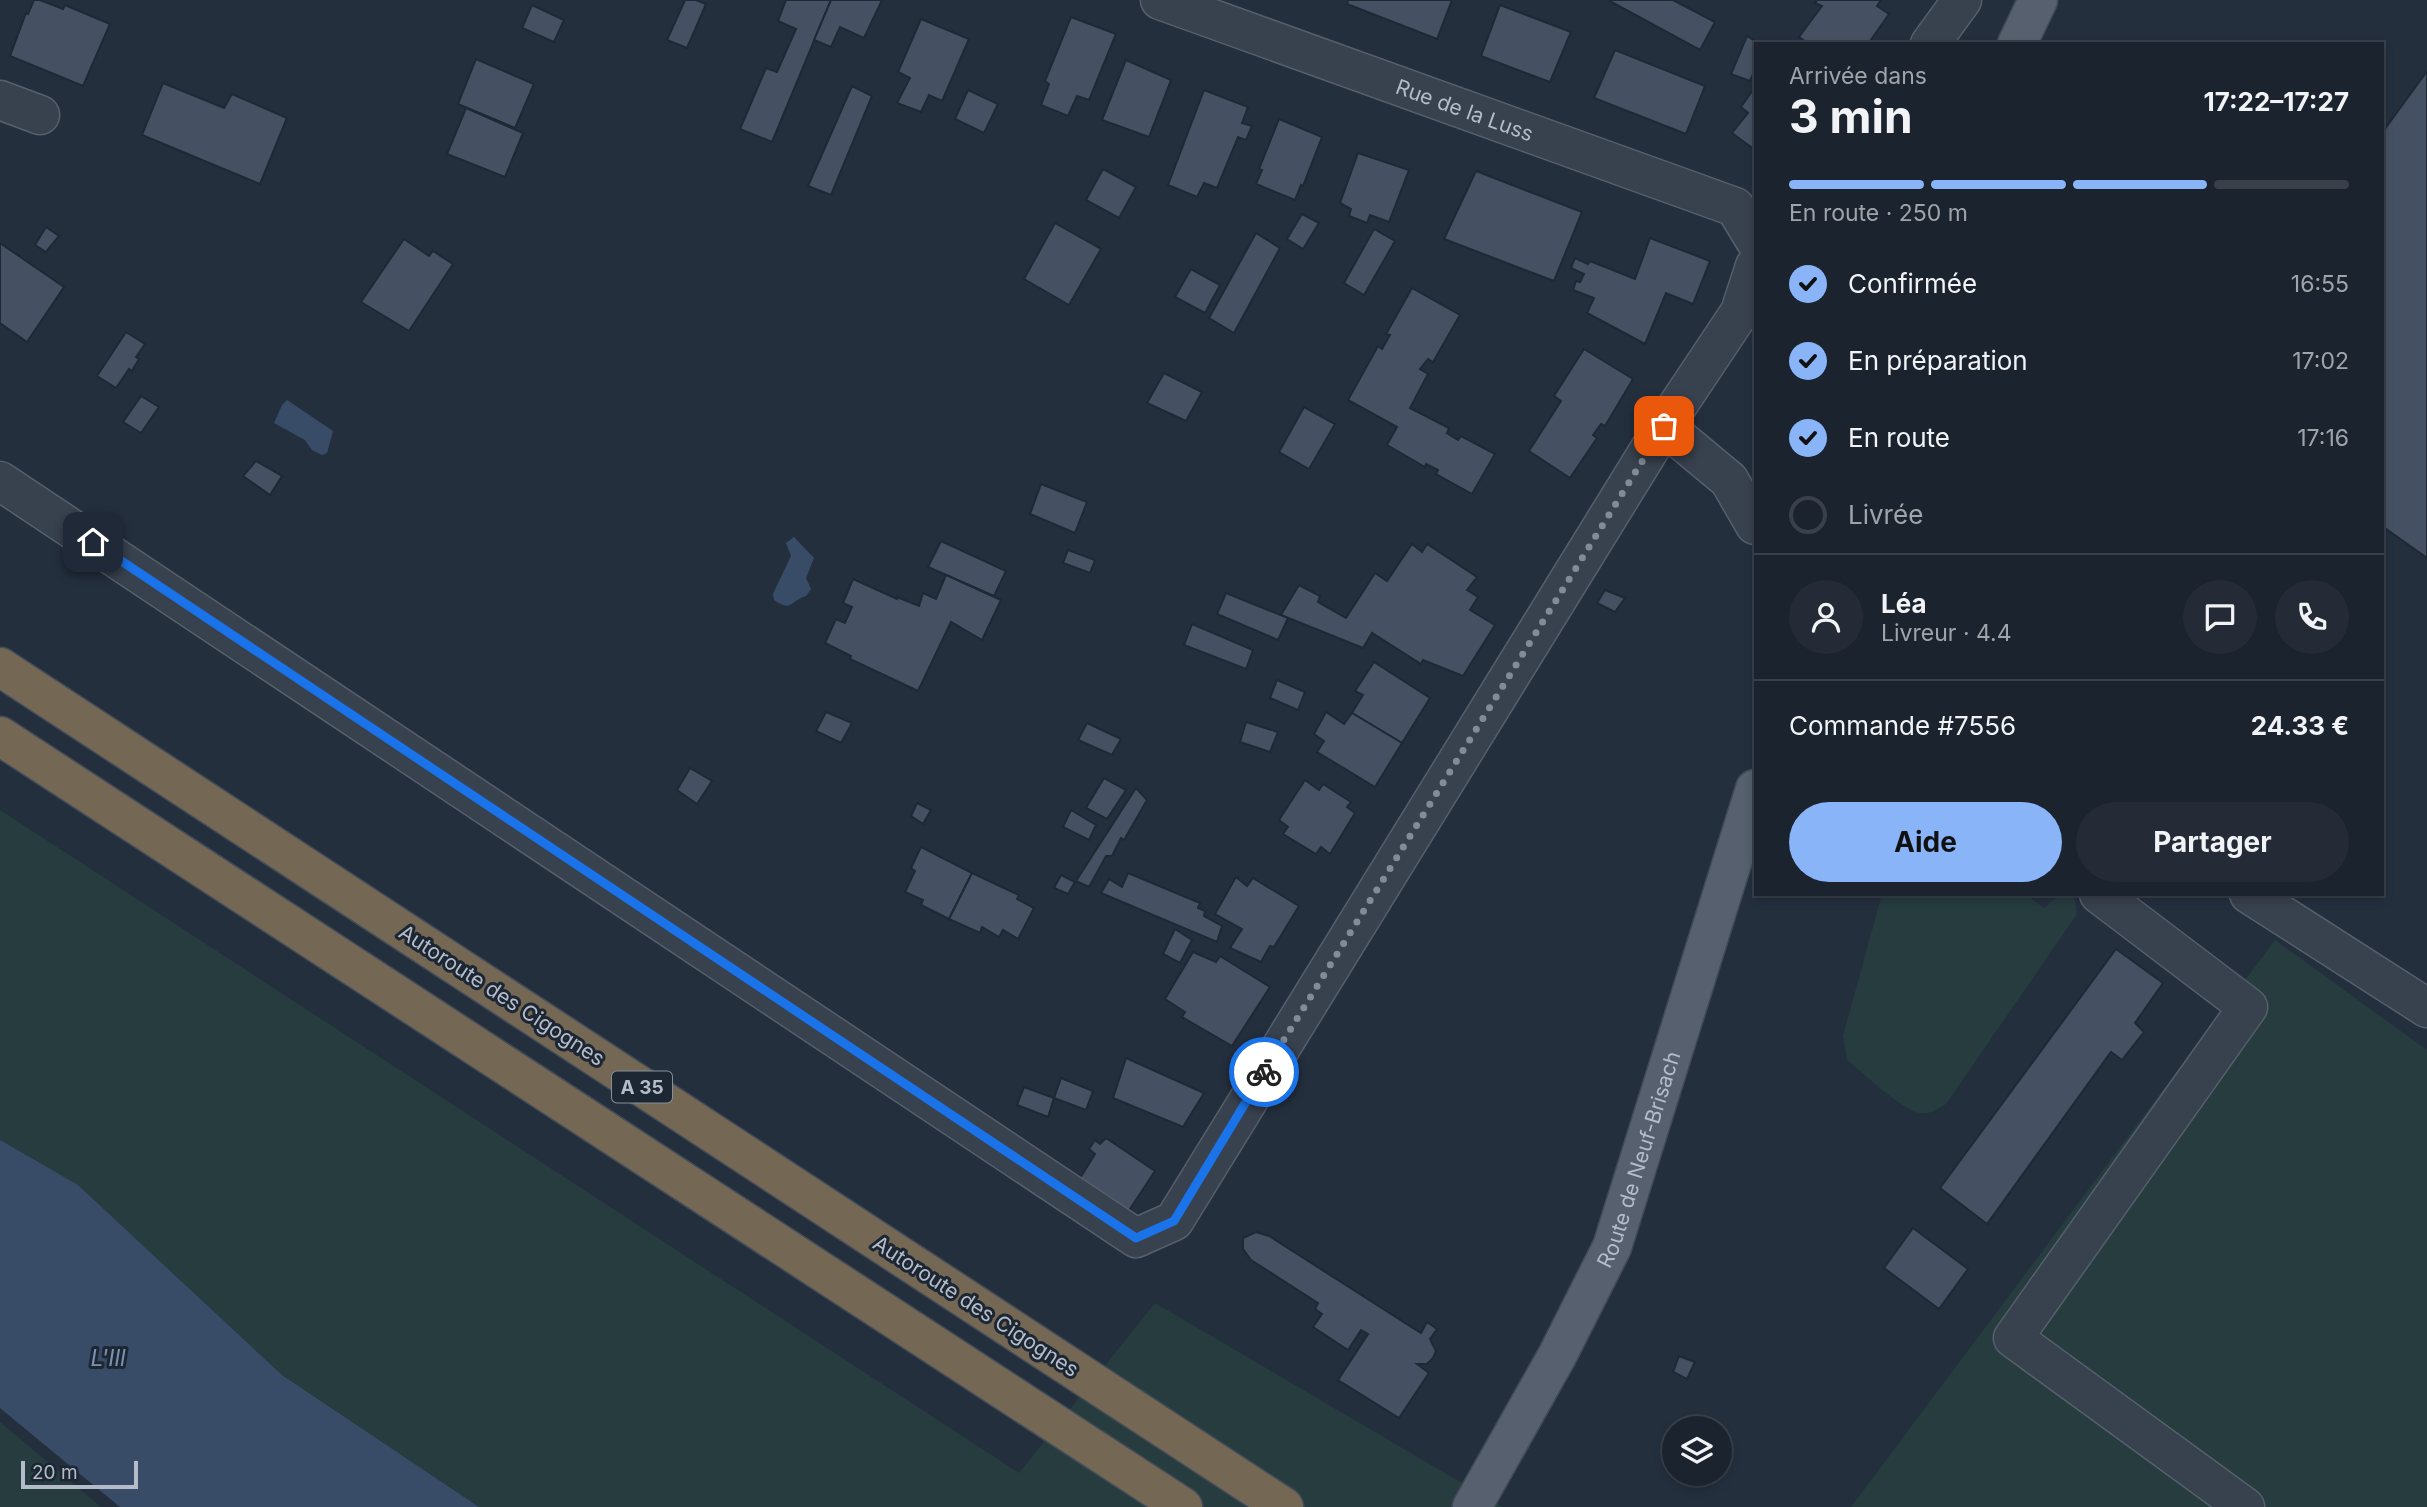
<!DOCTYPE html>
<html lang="fr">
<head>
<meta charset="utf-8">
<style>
	:root { --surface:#1b232e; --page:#242b36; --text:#f1f3f6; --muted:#a0a4aa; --line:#39404a; --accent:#8ab4f8 }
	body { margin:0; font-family:Inter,sans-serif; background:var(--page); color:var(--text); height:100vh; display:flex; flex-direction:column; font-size:26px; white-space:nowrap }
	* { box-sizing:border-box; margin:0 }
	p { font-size:23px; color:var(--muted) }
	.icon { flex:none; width:38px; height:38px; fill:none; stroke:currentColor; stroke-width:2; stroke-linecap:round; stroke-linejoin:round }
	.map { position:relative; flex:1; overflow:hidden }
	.side { position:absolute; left:1754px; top:42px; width:630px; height:854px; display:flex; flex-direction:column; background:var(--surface); border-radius:0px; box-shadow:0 4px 10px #0003,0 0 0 2px var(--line) }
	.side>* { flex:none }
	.buttons { position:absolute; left:1662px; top:1416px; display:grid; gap:14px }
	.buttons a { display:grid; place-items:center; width:70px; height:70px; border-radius:50%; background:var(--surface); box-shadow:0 4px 10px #0003,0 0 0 2px var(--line); font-size:35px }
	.scale { position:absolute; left:21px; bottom:18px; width:117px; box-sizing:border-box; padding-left:7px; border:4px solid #b4bcc9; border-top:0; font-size:19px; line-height:24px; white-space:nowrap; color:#b4bcc9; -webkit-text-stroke:5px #1d2633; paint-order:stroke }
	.pin { position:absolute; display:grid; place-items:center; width:60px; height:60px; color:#fff; margin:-30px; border-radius:14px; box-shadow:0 4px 10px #0006 }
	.courier { position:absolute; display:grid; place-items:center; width:70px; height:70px; margin:-35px; border:5px solid #1a73e8; border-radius:50%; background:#fff; color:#222; box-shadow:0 2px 9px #0007 }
	.overview em { font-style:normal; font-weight:700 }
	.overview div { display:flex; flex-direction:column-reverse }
	.overview { display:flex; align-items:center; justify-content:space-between; height:119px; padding:0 35px }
	h1 { font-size:46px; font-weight:700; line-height:52px }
	.bar { display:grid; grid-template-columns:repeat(4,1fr); gap:10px 7px; align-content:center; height:84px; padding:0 35px }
	.bar i { height:9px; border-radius:5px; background:var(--line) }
	.bar .current { background:var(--accent) }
	.bar p { grid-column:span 4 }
	.line { display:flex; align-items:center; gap:18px; padding:0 35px; border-top:2px solid var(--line) }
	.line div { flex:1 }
	.round { display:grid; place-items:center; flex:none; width:74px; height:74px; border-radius:37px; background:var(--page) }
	ol { padding:0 35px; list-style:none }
	li { display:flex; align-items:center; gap:21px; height:77px }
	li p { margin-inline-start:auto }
	li .icon { padding:7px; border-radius:50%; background:var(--accent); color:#111; stroke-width:4 }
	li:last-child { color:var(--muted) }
	li i { width:38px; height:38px; border:4px solid var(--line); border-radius:50% }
	.action { display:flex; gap:14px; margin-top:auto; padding:14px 35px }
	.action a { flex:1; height:80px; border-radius:42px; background:var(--accent); color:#111; font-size:28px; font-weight:700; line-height:80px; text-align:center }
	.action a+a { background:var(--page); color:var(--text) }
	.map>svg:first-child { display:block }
	.green { fill:#263c3f }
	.water { fill:#394c67 }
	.building { fill:#455162; stroke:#1f2835; stroke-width:2 }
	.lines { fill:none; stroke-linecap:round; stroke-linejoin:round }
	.minor-casing { stroke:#565f6c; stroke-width:41 }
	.major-casing { stroke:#414a57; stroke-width:41 }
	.highway-casing { stroke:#434c59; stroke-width:41 }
	.minor { stroke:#38414e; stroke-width:38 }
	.major { stroke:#56606e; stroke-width:38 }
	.highway { stroke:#746855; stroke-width:38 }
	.done { stroke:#828b98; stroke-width:7; stroke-dasharray:0 12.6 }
	.route { stroke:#1a73e8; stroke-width:9 }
	.labels { text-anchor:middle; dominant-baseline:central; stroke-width:6; stroke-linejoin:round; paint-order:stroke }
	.shield { fill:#1d2633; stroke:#878f9c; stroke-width:2 }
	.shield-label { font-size:19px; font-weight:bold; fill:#b4bcc9 }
	.street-label { font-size:21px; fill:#b4bcc9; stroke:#1d2633 }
	.water-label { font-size:23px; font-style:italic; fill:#7c92b1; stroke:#1d2633 }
</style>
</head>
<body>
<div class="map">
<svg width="2427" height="1507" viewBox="0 0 2427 1507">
	<rect width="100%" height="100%" fill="#242f3e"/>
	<g class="green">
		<path d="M0,810L1019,1473L1155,1303L1503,1507H479L282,1375L78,1185L0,1142Z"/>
		<path d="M1882,894H2025L2044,908L2061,894H2071L2075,900L2077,914L1946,1104C1937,1109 1930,1115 1920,1113C1903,1111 1862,1072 1847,1060L1843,1036Z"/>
		<path d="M2275,940L2427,1050V1507H1851Z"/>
		<path d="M0,1422L101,1507H0Z"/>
	</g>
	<g class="water">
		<path d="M287,400L333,431L327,453L322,455L312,450L305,440L274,423L282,405Z"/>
		<path d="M794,537L814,558L806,578L811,589L806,596C791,600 792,613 774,600L773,594L791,556L786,543Z"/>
		<path d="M0,1140L78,1185L282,1375L479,1507H120L0,1408Z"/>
	</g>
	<g class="building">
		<path d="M34,0H40L63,9L65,5L110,24L83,86L10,56L26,13L28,14Z"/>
		<path d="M685,0H696L706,4L687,48L667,40Z"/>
		<path d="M786,0H831L772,142L740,129L766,68L777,72L796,29L778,21Z"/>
		<path d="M831,0H882L864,38L840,27L831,47L814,40Z"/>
		<path d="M1348,0H1452L1437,39L1347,4Z"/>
		<path d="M1608,0H1673L1715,22L1700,50Z"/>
		<path d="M1817,0H1881L1877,6L1889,14L1868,44H1809L1799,37L1822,6L1815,3Z"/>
		<path d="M532,5L564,20L554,42L522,28Z"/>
		<path d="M1500,5L1571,32L1550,82L1481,56Z"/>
		<path d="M1071,17L1116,34L1089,100L1077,96L1068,116L1041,105L1049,84L1045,81Z"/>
		<path d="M921,19L969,39L942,101L929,95L921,112L897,103L910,78L898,72Z"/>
		<path d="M1747,36L1760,44H1755V70L1750,81L1731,74Z"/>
		<path d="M1615,50L1705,86L1686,134L1594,98Z"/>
		<path d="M476,59L534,84L515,128L458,104Z"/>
		<path d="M1126,60L1171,80L1149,137L1102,120Z"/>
		<path d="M2427,71V558L2382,526V133Z"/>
		<path d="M163,83L224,108L232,94L287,118L260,184L142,135Z"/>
		<path d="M852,86L872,96L831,195L808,186Z"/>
		<path d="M1755,87V150L1732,133L1748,113L1741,107Z"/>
		<path d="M968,90L998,104L984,133L955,119Z"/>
		<path d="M1204,90L1248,107L1242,123L1252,126L1246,140L1238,137L1217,188L1204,183L1197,197L1168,185Z"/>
		<path d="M466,108L523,133L505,177L447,154Z"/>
		<path d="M1279,119L1322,137L1303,186L1301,185L1295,200L1256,184L1262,170L1259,169Z"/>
		<path d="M1358,153L1409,170L1389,222L1370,215L1367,223L1349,216L1351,209L1340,203Z"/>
		<path d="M1103,169L1136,187L1119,218L1086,200Z"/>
		<path d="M1476,171L1582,212L1554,281L1444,239Z"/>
		<path d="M1302,214L1319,223L1303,249L1287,239Z"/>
		<path d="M1055,223L1101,249L1069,305L1024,279Z"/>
		<path d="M46,227L59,236L46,252L35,245Z"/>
		<path d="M1374,229L1395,241L1364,295L1344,283Z"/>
		<path d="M1256,233L1280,248L1234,333L1209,318Z"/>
		<path d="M1650,238L1710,261L1693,304L1666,293L1645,344L1587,313L1594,298L1573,290L1576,281L1580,282L1584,274L1571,268L1575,258L1588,264L1590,261L1635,279Z"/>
		<path d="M404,239L429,256L433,251L453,264L409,331L361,302Z"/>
		<path d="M0,243L64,287L27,342L0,323Z"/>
		<path d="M1191,269L1220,285L1205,313L1175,297Z"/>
		<path d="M1412,288L1460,315L1433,362L1428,359L1420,369L1428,374L1410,408L1449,428L1447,433L1458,440L1461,436L1495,454L1472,494L1436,474L1438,470L1426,464L1425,467L1387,445L1397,427L1348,400L1378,346L1382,349L1390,335L1386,334Z"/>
		<path d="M126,332L145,344L136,357L139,359L132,371L129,369L116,388L97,376Z"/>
		<path d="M1584,349L1633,379L1605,426L1601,424L1593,435L1597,438L1570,478L1529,451L1561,401L1554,396Z"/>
		<path d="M1164,373L1202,392L1186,421L1147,403Z"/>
		<path d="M141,396L159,407L141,433L123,422Z"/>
		<path d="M1304,407L1335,424L1309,469L1279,452Z"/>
		<path d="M256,461L282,476L270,495L243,476Z"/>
		<path d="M1041,484L1087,502L1075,533L1030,514Z"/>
		<path d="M941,541L1006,571L994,596L928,567Z"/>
		<path d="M1412,544L1422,552L1427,544L1477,577L1467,590L1478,597L1470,610L1495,625L1463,676L1423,660L1421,664L1372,633L1363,648L1281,615L1299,585L1320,596L1318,602L1346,618L1375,573L1387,581Z"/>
		<path d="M1068,550L1095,560L1090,573L1063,563Z"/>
		<path d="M946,575L1001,600L982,640L951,622L918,691L850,659L851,656L825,643L836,619L845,623L852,607L843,603L853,579L897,599V597L919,606L923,593L936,599Z"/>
		<path d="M1605,590L1625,598L1615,612L1597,603Z"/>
		<path d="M1226,593L1288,618L1278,640L1217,614Z"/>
		<path d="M1192,624L1253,650L1246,669L1184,645Z"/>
		<path d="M1374,662L1430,698L1402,743L1352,713L1363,695L1355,691Z"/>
		<path d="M1277,680L1305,692L1298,710L1270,698Z"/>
		<path d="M826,712L852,723L841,743L816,731Z"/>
		<path d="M1326,712L1344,724L1352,713L1402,743L1375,787L1317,752L1324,741L1314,734Z"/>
		<path d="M1246,722L1278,732L1270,752L1240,742Z"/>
		<path d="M1087,723L1121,739L1112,755L1078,740Z"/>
		<path d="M690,768L712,781L697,804L677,790Z"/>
		<path d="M1104,778L1126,790L1107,819L1086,808Z"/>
		<path d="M1305,780L1319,790L1323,784L1351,802L1347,807L1355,813L1330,854L1321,847L1316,854L1283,834L1288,827L1279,820Z"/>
		<path d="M1136,788L1147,800L1124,840L1121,838L1112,856H1106L1089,887L1076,881Z"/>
		<path d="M917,803L931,810L923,824L911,816Z"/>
		<path d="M1071,810L1096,825L1089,840L1063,827Z"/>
		<path d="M921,847L972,873L949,919L921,905L923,900L905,892L915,871L911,868Z"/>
		<path d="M972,873L1019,895L1017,899L1034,908L1018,939L1003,930L999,937L982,927L980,933L949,919Z"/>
		<path d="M1128,873L1200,903L1198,908L1205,911L1204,916L1222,926L1217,942L1101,893L1109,879L1122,887Z"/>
		<path d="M1061,875L1075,882L1068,894L1054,888Z"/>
		<path d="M1236,877L1247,886L1253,878L1299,906L1274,947L1270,946L1261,962L1230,948L1242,929L1215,914Z"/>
		<path d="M1175,929L1192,940L1180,963L1163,954Z"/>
		<path d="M2116,949L2163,983L2135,1023L2144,1032L2122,1060L2111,1052L1987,1224L1940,1188Z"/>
		<path d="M1193,952L1216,962L1220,956L1270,987L1232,1046L1182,1017L1185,1012L1165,999Z"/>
		<path d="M1126,1058L1204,1093L1183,1127L1113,1098Z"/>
		<path d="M1061,1078L1093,1091L1086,1110L1054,1098Z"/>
		<path d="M1024,1087L1054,1098L1048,1117L1017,1105Z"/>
		<path d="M1106,1138L1155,1171L1126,1215L1077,1183L1095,1154L1089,1149L1095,1140L1100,1144Z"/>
		<path d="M1913,1228L1968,1269L1939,1309L1884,1268Z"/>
		<path d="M1256,1232L1269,1236L1421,1333L1427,1322L1437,1329L1430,1339L1436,1351L1433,1358L1427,1364H1417L1429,1373L1399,1418L1338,1380L1368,1334L1361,1330L1348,1350L1313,1327L1322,1314L1315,1309L1318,1303L1251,1260L1243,1249V1238Z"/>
		<path d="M1679,1356L1695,1362L1687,1379L1673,1372Z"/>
	</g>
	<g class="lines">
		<g class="minor-casing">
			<g id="minor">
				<path id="s1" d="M1160,0L1735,207L1755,240"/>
				<path d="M1930,44L1962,0"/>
				<path d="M0,100L40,115"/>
				<path d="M1664,426L1729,480L1755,525"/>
				<path d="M0,481L1136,1238L1174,1221L1664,426L1740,312L1755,266"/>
				<path d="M2099,894L2248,1007L2013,1338L2245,1507"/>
				<path d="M2249,894L2427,1008"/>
			</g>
		</g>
		<g class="major-casing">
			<g id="major">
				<path d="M2017,44L2038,0"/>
				<path id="s2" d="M1472,1507L1557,1356L1612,1247L1755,789"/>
			</g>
		</g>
		<g class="highway-casing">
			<g id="highway">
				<path d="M0,667L1284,1507"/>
				<path d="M0,736L1183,1507"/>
			</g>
		</g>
		<use href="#minor" class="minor"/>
		<use href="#major" class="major"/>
		<use href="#highway" class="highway"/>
	</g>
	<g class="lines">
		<path class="done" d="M1264,1072L1664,426"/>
		<path class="route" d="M93,542L1136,1238L1174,1221L1264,1072"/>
	</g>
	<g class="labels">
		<rect class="shield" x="612" y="1071.5" width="60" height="31" rx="5"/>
		<g class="shield-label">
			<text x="642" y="1087">A 35</text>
		</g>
		<g class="street-label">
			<text stroke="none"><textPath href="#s1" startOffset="324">Rue de la Luss</textPath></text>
			<text transform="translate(502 995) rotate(33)">Autoroute des Cigognes</text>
			<text stroke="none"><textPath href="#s2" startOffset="387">Route de Neuf-Brisach</textPath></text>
			<text transform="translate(976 1306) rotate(33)">Autoroute des Cigognes</text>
		</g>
		<g class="water-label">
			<text x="108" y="1358">L'Ill</text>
		</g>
	</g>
</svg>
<div class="buttons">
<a><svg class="icon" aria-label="layers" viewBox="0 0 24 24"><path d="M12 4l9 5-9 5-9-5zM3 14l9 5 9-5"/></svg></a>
</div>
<div class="scale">20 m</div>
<div class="pin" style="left:1664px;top:426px;background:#ea580c"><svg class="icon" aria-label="bag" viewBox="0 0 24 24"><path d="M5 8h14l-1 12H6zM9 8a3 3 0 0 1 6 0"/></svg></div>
<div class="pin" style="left:93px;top:542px;background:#1f2937"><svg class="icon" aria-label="home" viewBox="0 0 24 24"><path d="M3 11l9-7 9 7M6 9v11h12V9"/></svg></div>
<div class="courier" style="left:1264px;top:1072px"><svg class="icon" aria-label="bike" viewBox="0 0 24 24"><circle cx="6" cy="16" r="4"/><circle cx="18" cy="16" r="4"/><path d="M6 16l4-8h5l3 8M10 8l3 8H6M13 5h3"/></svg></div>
<section class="side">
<div class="overview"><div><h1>3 min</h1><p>Arrivée dans</p></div><em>17:22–17:27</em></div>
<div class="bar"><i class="current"></i><i class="current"></i><i class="current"></i><i></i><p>En route · 250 m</p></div>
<ol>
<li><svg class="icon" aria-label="check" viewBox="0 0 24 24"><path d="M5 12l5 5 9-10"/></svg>Confirmée<p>16:55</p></li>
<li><svg class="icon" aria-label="check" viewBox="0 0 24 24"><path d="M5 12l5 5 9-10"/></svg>En préparation<p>17:02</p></li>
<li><svg class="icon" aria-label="check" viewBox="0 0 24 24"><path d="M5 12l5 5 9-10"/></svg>En route<p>17:16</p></li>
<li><i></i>Livrée</li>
</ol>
<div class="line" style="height:126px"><a class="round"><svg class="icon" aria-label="person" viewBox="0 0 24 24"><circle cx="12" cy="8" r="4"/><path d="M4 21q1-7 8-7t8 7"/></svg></a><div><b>Léa</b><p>Livreur · 4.4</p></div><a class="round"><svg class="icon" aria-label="chat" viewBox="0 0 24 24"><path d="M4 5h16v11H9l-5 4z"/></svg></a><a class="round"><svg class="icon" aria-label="phone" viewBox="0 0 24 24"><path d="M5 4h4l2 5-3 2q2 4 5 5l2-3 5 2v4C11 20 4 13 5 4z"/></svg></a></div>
<div class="line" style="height:91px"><div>Commande #7556</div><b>24.33 €</b></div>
<div class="action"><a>Aide</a><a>Partager</a></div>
</section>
</div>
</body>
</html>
